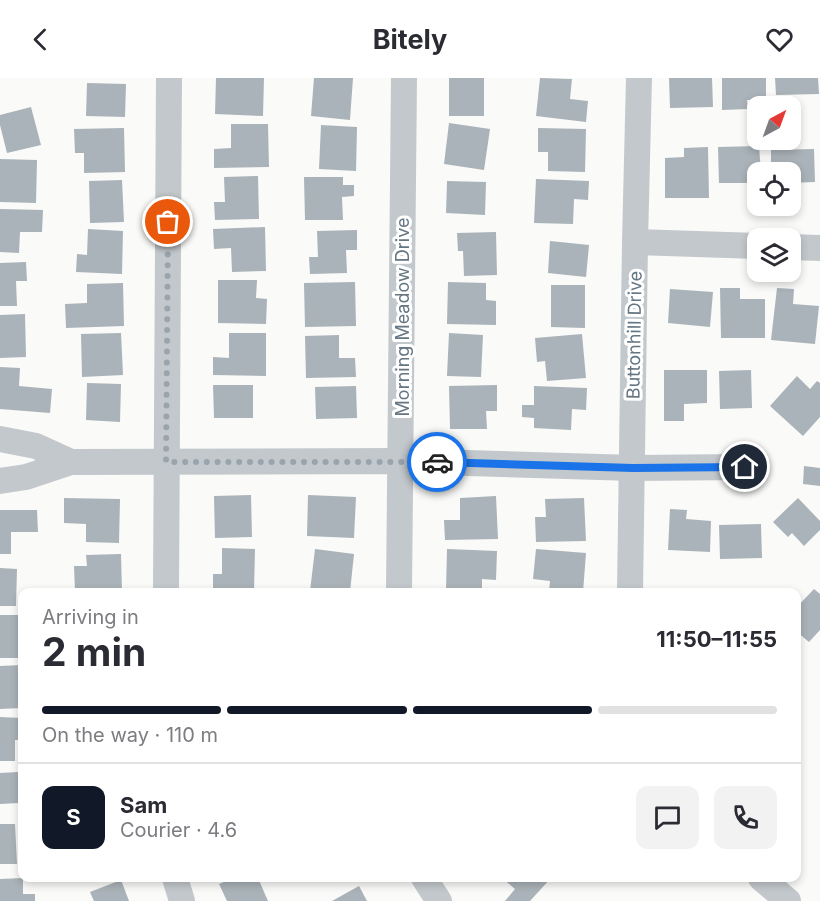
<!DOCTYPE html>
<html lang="en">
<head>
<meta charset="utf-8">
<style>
	:root { --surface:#fff; --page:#f2f2f3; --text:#2b2b33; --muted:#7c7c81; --line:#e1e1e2; --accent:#111827 }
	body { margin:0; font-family:Inter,sans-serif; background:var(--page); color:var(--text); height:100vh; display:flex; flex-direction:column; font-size:22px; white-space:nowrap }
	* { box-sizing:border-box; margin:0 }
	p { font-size:20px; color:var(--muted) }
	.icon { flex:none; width:33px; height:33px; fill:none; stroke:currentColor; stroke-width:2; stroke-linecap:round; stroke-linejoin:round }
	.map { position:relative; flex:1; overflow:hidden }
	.panel { position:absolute; left:18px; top:510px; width:783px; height:294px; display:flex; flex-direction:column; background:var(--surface); border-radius:12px; box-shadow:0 3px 9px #0003 }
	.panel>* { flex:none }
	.needle { width:39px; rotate:41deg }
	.fabs { position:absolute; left:747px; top:18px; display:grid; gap:12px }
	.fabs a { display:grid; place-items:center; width:54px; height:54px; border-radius:12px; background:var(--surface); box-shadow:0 3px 9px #0003; font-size:30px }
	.pin { position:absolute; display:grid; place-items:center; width:51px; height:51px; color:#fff; margin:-26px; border:3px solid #fff; border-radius:50%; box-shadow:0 2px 6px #0007 }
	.courier { position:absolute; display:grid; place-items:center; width:60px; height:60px; margin:-30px; border:4px solid #1a73e8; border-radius:50%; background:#fff; color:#222; box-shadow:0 2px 8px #0007 }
	.headline em { font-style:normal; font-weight:700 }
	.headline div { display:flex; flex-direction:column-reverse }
	.headline { display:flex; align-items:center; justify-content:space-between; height:102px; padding:0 24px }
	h1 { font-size:39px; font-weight:700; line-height:45px }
	.bar { display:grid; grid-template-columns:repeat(4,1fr); gap:9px 6px; align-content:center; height:72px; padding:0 24px }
	.bar i { height:8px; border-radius:4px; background:var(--line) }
	.bar .current { background:var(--accent) }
	.bar p { grid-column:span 4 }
	.line { display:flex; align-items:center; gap:15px; padding:0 24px; border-top:2px solid var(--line) }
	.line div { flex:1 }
	.round { display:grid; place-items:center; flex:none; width:63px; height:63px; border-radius:12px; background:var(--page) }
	header { display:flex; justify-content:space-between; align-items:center; height:78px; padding:0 24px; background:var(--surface); font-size:27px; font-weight:700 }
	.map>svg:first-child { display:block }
	.building { fill:#aab3b9 }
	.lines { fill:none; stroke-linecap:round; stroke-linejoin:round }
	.minor { stroke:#c3c8cc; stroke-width:26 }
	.done { stroke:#99a4ac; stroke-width:6; stroke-dasharray:0 10.8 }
	.route { stroke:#1a73e8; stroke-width:8 }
	.labels { text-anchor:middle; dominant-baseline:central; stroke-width:6; stroke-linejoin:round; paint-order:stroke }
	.street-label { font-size:18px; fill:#657683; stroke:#fff }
</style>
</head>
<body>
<header><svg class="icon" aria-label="back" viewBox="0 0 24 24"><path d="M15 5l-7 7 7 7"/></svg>Bitely<svg class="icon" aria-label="heart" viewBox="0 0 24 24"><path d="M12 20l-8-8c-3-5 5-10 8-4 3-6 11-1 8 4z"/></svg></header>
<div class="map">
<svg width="820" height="823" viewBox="0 0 820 823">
	<rect width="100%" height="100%" fill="#fafaf8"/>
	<g class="building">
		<path d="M216,0H264L263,38L215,36Z"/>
		<path d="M314,0H353L350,42L311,38Z"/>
		<rect x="449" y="0" width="35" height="38"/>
		<path d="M540,0L572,1L570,21L588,23L586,44L536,38Z"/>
		<path d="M669,0H712L713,29L670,30Z"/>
		<path d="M722,0H766V22H747L748,31L722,32Z"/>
		<path d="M775,0H818L819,16L776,17Z"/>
		<path d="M87,5L126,6L125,39L86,38Z"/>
		<path d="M31,29L41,67L7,75L0,47V37Z"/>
		<path d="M449,45L490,51L484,92L444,86Z"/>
		<path d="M231,46H268L269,89L214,90V71L231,70Z"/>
		<path d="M321,47L357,49L356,93L319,91Z"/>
		<path d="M124,50L125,94L84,95V75H75L74,51Z"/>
		<path d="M538,50L586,51L585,94L548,93V74H538Z"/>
		<path d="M759,68L761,94H758V119H750L749,105H719L718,69Z"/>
		<path d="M708,69L709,120H665V80L684,79V70Z"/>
		<path d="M814,71L815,104L790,105V94H771V72Z"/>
		<path d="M0,81L37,82L36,125L0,124Z"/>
		<path d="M258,98L259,141L215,142L214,124H225L224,99Z"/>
		<path d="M304,99H343V107H354V118L342,119L343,142H305Z"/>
		<path d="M536,101L589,103L588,122L574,121L573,146L534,145Z"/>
		<path d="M122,102L124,144L90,145L89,103Z"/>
		<path d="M447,103L486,104L485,137L446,135Z"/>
		<path d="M0,131L43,132L42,154H20L19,175L0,174Z"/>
		<path d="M265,149L266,193L232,194L231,170L214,171L213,151Z"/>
		<path d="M88,151L123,153L122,196L76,194L77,176L87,177Z"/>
		<path d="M357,152V172H346L347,195L310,196L309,179H318L317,153Z"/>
		<path d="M496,154L497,197L464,198L463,173H458L457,155Z"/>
		<path d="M550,163L589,167L586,199L548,195Z"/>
		<path d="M26,184L27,203H16L17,228H0V185Z"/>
		<path d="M218,202H257L256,220L267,221L266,246L218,245Z"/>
		<path d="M355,204L356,248L305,249L304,205Z"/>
		<path d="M448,204L486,205V222L496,223V247L447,246Z"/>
		<path d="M123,205L124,248L66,250L65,226L87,225V206Z"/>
		<path d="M551,207H585V250L551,249Z"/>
		<path d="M720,210H740V221H765V260H721Z"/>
		<path d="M777,210L794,211L793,226L819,228L815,266L771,262Z"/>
		<path d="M670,211L713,214L710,249L668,245Z"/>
		<path d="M25,236L26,279L0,280V237Z"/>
		<path d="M121,255L123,297L82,299L81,256Z"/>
		<path d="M229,255H266V298L213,297V279L229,280Z"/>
		<path d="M449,255L483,257L481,299L447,298Z"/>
		<path d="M582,256L586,300L547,303L545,283L537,284L535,260Z"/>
		<path d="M339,257V280H355L356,299L306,300L305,258Z"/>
		<path d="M0,289L20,290L19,308L52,311L50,335L0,331Z"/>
		<path d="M664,292H707V325L684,326V343H664Z"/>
		<path d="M751,292L752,330L720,331L719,293Z"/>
		<path d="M797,298L810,311L817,303L820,305V339L803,358L770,328Z"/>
		<path d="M87,305L121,306L120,344L86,342Z"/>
		<path d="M213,307H253V340H214Z"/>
		<path d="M497,307V333H486L487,351H450L449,308Z"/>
		<path d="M356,308L357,340L316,341L315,309Z"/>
		<path d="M534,308L587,310L586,332L572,331L571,352L534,350V340L522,339V327H534Z"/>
		<path d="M804,388L820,390V408L803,406Z"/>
		<path d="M251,417L252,459L215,460L214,418Z"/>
		<path d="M308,417L356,419L354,460L307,458Z"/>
		<path d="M496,418L498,461L445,462L444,442H460V420Z"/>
		<path d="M64,420L120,421L119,465L86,464V446L64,445Z"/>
		<path d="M584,420L586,463L536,464L535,439H546L545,421Z"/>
		<path d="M798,420L820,443V452L804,468L792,455L788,459L773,444Z"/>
		<path d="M670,431L687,432L686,441L711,443L710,474L668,472Z"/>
		<path d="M0,432H37L38,454H11V476H0Z"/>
		<path d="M761,446L762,480L720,481L719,447Z"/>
		<path d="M222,470L255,471L254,514L213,513V496H222Z"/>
		<path d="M315,471L354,476L350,514L310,513Z"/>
		<path d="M447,471L497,473L496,502L482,501V514L446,513Z"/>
		<path d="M536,471L586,475L583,514H549L550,503L533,501Z"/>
		<path d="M121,476L122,514H75L74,488H87L86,477Z"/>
		<path d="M0,490L17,491L16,528H0Z"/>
		<path d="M712,511V514H677V512Z"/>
		<path d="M814,511L820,516V552L809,564L796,553V530Z"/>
		<rect x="0" y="537" width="22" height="43"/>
		<path d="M22,587V630L0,631V588Z"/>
		<path d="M0,639L22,640V662H15V683H0Z"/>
		<path d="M18,694L19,725L0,726V695Z"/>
		<path d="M0,746H15L17,786H0Z"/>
		<path d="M23,800V816H35V823H0V801Z"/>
		<path d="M233,800H258L268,823H227L219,806Z"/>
		<path d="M502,800H551L530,823H505L515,811Z"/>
		<path d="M121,802L129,823H94L90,814Z"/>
		<path d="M359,808L367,823H332Z"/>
	</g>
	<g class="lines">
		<g class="minor">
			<path d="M635,164L758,168"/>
			<path d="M790,169L820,170"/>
			<path d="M0,361L36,368L71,384"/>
			<path d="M0,403L26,399L71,384L401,383L633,390L745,389"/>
			<path d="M166,514L169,0"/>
			<path d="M399,514L404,0"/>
			<path d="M630,514L635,164L639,0"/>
			<path d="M175,800L182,823"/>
			<path d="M424,800L439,823"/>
			<path d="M761,800L788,823"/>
		</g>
	</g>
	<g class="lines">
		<path class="done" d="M168,144L166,384H437"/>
		<path class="route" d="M437,384L633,390L745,389"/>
	</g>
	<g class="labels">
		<g class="street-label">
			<text transform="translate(402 239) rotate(-90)">Morning Meadow Drive</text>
			<text transform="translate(634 257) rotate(-89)">Buttonhill Drive</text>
		</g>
	</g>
</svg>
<div class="fabs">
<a><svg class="needle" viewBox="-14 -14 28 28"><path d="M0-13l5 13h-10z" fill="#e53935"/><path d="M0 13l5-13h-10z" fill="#7c7c81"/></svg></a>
<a><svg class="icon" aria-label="locate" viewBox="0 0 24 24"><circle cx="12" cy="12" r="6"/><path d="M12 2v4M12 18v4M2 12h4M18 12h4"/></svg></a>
<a><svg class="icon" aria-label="layers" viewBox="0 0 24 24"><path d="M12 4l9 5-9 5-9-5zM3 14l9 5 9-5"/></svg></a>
</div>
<div class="pin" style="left:168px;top:144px;background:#ea580c"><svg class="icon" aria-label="bag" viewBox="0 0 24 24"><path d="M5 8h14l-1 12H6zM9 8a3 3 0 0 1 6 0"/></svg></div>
<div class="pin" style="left:745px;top:389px;background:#1f2937"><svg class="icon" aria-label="home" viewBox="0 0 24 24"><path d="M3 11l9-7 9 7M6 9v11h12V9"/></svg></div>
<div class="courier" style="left:437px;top:384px"><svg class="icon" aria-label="car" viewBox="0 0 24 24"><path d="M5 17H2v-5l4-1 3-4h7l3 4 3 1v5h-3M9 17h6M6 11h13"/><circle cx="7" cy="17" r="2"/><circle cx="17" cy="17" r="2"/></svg></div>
<section class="panel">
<div class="headline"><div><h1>2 min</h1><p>Arriving in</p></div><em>11:50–11:55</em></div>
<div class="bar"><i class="current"></i><i class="current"></i><i class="current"></i><i></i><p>On the way · 110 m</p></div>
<div class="line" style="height:108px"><b class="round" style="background:var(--accent);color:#fff">S</b><div><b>Sam</b><p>Courier · 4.6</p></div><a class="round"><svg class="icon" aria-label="chat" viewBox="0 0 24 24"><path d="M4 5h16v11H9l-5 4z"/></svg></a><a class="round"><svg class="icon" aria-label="phone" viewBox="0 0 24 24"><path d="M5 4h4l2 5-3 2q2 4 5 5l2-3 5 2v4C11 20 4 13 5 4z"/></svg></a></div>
</section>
</div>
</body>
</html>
